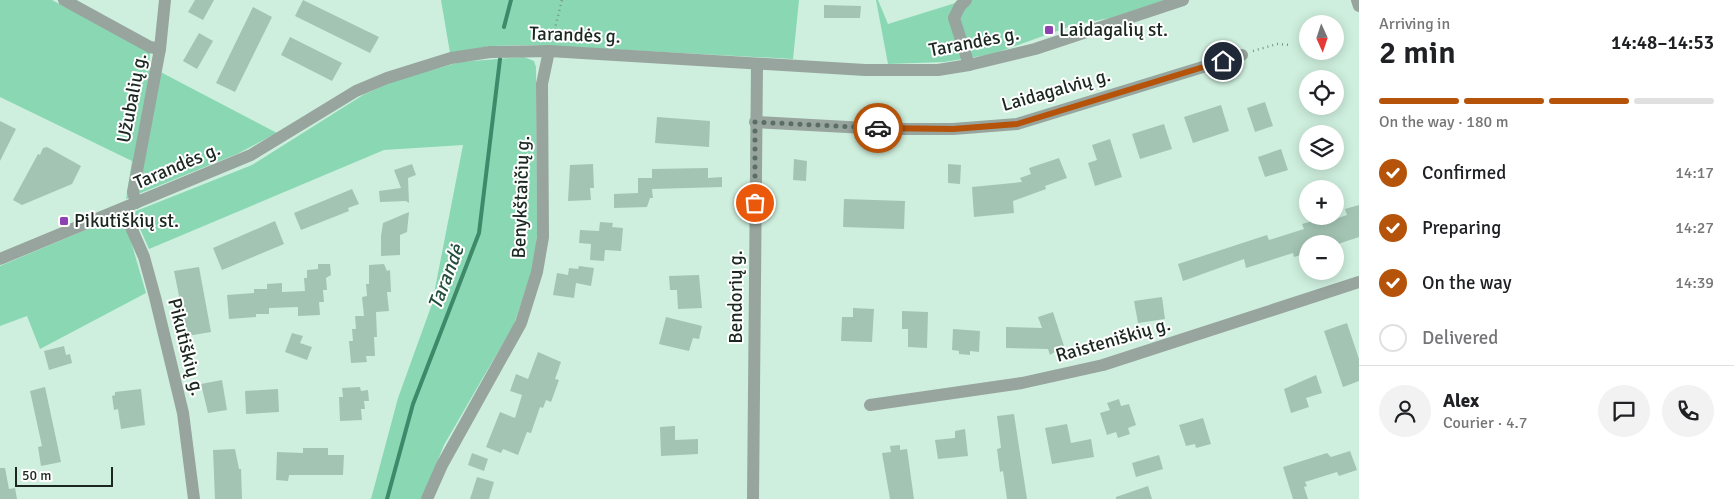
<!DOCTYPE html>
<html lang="en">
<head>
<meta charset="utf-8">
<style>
	:root { --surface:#fff; --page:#f2f2f2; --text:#202124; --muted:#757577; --line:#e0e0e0; --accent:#b45309 }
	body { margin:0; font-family:Signika,sans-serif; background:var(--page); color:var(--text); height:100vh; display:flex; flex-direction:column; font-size:19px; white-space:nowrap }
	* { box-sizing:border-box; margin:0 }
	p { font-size:16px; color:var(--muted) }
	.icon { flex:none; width:28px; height:28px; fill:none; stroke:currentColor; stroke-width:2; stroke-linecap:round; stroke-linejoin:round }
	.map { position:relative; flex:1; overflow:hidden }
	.sheet { display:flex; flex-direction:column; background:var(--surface); width:375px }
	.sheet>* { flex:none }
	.needle { width:32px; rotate:177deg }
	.fabs { position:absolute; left:1299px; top:15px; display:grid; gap:10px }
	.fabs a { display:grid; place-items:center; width:45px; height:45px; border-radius:50%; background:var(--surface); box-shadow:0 2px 12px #0003; font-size:25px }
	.scale { position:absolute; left:15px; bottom:12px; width:98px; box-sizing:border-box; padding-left:5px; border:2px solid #1b2821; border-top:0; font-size:14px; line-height:18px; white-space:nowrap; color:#1b2821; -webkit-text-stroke:4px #fff; paint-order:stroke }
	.pin { position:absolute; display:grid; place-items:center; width:42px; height:42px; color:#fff; margin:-21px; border:2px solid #fff; border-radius:50%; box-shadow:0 1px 5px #0007 }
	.courier { position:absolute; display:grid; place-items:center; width:50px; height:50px; margin:-25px; border:4px solid #b45309; border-radius:50%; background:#fff; color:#222; box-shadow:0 1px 6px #0007 }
	.summary em { font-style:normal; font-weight:600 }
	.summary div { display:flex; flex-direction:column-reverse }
	.summary { display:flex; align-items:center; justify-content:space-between; height:85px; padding:0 20px }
	h1 { font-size:32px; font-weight:600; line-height:38px }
	.bar { display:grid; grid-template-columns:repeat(4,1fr); gap:8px 5px; align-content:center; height:60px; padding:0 20px }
	.bar i { height:6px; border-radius:4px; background:var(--line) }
	.bar .selected { background:var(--accent) }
	.bar p { grid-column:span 4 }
	.line { display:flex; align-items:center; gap:12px; padding:0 20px; border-top:1px solid var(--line) }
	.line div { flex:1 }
	.round { display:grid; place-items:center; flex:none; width:52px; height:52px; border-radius:26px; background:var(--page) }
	ol { padding:0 20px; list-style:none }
	li { display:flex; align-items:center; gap:15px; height:55px }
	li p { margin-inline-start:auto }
	li .icon { padding:5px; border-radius:50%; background:var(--accent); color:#fff; stroke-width:4 }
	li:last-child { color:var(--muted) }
	li i { width:28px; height:28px; border:2px solid var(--line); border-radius:50% }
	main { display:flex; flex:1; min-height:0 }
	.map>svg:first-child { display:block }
	.green { fill:#89d8b3 }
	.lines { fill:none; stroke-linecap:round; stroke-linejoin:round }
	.stream { stroke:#3e8969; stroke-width:4 }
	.building { fill:#a3c4b3 }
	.path { stroke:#7b9386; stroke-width:2.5; stroke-dasharray:1 4; stroke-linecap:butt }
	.minor { stroke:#97a59e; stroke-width:12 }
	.done { stroke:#5a6e63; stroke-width:5; stroke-dasharray:0 9 }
	.route { stroke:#b45309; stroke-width:6 }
	.poi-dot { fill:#8d41b2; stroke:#fff; stroke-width:2 }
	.labels { text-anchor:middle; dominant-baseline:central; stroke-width:4; stroke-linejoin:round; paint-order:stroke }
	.poi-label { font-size:19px; fill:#1b2821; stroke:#fff; text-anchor:start }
	.street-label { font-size:19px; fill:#1b2821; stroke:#fff }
	.water-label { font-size:20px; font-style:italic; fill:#244f3c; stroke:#fff }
</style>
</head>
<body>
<main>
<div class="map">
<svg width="1359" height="499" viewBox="0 0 1359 499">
	<rect width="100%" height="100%" fill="#ceefde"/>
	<g class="green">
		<path d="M0,0H52L150,53L149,66L277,133L237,154L126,199L132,161L0,97Z"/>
		<path d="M441,0H799L793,59L534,45L490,46L450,53Z"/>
		<path d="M876,0H878L888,24L965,0H1165L1110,18L1074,25L993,54L944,62L888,64Z"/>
		<path d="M524,57L534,61L536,67L537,235L535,261L514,324L444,445L422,499H371L398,398L432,304L463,145L384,150L149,249L134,215L136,211L252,165L363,95L394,81L460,62Z"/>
		<path d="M107,221H114L123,225L130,238L146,293L40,349L27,316L0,326V266Z"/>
	</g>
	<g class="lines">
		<g class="stream">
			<path d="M504,27L511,0"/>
			<path d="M387,499L413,404L479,233L500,59"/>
		</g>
	</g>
	<g class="building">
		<path d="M195,0H214L203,20L188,12Z"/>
		<path d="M303,0L379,37L370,53L295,16Z"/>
		<path d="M824,5L861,6L860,18H824Z"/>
		<path d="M253,7L272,17L235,92L216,83Z"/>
		<path d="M199,33L213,41L197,69L183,61Z"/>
		<path d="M290,37L342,63L332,81L281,55Z"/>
		<path d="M1265,102L1273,126L1255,132L1247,108Z"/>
		<path d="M1221,105L1229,131L1193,143L1184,117Z"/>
		<path d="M657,117L710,121L709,147L655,143Z"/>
		<path d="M0,121L16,129L0,161Z"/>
		<path d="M1164,124L1172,149L1140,159L1132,134Z"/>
		<path d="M1110,139L1122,177L1095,186L1088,163L1097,160L1092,145Z"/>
		<path d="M47,147L81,166L72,184L22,205L13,200L38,154L40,155L43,148Z"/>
		<path d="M1281,149L1288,170L1265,177L1258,157Z"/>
		<path d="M1059,158L1067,178L1045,186L1046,189L1013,201L1014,213L974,217L972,187L1022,182L1020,178L1031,174L1029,168Z"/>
		<path d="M794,159L807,161L806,181L793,180Z"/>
		<path d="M412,164L416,175L408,178L409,203L406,201L380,202L379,191L401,188L394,170Z"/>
		<path d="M593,164L594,188H590L591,200L568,201L570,165Z"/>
		<path d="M948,164L961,165L960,184L948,183Z"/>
		<path d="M708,168V178L722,177V187L652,189L653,198H650L647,207L614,208V194L638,193V178H652V169Z"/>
		<path d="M352,189L359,204L348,208L349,211L301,230L294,213Z"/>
		<path d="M844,199L905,201L904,229L843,227Z"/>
		<path d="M1359,205V237L1338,244H1308V253L1294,257L1293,253L1246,268L1244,259L1183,281L1178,264L1267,235L1269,240L1304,229L1302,224L1319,219L1321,224L1347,215L1345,209Z"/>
		<path d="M409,212L407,232L400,235V255L381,256V236L383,223Z"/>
		<path d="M275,221L284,244L222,270L213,248Z"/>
		<path d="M600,222L613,223L612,227L623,228L621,251L605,250L604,261L590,260L591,244L579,243L580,230L599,231Z"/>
		<path d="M318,264H330L331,275L326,278L327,290H323L324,302H319L320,315L298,316V307L269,308V314H256V317L229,319L227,295L254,293V289H267V284L282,283V292L305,291L304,278H307V270L318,269Z"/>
		<path d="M384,264L387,271L390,270L391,292H387L389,311L376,312L377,337H374L375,356H366L367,362L351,363L349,341H353L352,329H356L355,316H364L362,297L367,296L366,284H369V265Z"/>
		<path d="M579,266L594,268L591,286L576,283L574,298L553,295L557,273L568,275L569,268L578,269Z"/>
		<path d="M199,267L211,332L187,336L174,271Z"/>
		<path d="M699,275L702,308L678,309L677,290H670L669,276Z"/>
		<path d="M1162,297L1165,319L1138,323L1134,301Z"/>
		<path d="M853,308L874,309L872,342L841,341L842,317H853Z"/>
		<path d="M902,311L928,312L927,348L908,347V329H902Z"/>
		<path d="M1053,312L1064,346L1050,355L1048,349L1006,348V327L1042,328L1038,317Z"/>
		<path d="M666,317L702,326L699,339L693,338L689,351L659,344Z"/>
		<path d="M1347,323L1359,359V381L1343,387L1324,331Z"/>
		<path d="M953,329L980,331L979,352L970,351V355L959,354V351L952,350Z"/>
		<path d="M292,333L303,336L300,343L312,347L307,360L285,352Z"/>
		<path d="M64,346L66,355L70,354L72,363L49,370L44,351Z"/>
		<path d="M538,352L561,362L555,379L559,380L551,402L546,400L543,408L540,407L531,433L527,432L518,455L503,449L501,453L486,447L500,412L515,418L522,395L510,391L516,374L528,379Z"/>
		<path d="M1316,375L1322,393L1306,398L1309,407L1291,413L1284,389Z"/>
		<path d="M222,380L227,410L208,413L201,384Z"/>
		<path d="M45,387L61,462L41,466L38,447L42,446L30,391Z"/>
		<path d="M360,387L361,391L368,390L369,401H364L365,409H361L362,420L340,421L339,397H343L342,388Z"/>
		<path d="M141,389L145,425L121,429L118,409L114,410L112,396L115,395V392Z"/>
		<path d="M278,389L279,412L246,414L245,391Z"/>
		<path d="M1119,399L1121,406L1129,404L1136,425L1128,428L1130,434L1118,438L1116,432L1107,435L1100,413L1110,410L1107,403Z"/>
		<path d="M1014,414L1021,460L1027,499H1007L1003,471L1000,472L997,449L1001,448L997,416Z"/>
		<path d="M1203,418L1211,444L1196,448L1195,444L1186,446L1179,425Z"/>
		<path d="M1067,424L1071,443L1091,439L1094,457L1052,464L1045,428Z"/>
		<path d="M675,426V440L698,439V454L661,456L660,427Z"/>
		<path d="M965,429L968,456L938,459L935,440L955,438V431Z"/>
		<path d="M900,445V450L907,449L914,499H890L882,453L891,452L890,446Z"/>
		<path d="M303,448H328V455H344L343,475H289L288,481L276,480L277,452L303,453Z"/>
		<path d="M235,449L239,469H241L242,499H215L213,450Z"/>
		<path d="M1350,451L1357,470L1339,476L1337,472L1305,482L1307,486L1304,487L1308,499H1293L1283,467L1327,453L1331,457Z"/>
		<path d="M472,453L488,459L484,471L468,465Z"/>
		<path d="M1159,455L1163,469L1136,477L1132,463Z"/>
		<path d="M0,468H5L9,489L15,488L17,499H0Z"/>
		<path d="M477,477L494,482L489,499H470Z"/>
		<path d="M1148,486L1152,499H1116V497Z"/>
	</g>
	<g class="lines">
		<g class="path">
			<path d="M552,40L562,0"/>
			<path d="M1253,51L1277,44L1291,45"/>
		</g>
		<g class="minor">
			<path d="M64,0L150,47L160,49"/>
			<path d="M966,0L960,6L954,18L969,65"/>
			<path d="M1357,0L1359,6"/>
			<path d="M755,122L884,129H953L1017,124L1242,55"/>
			<path d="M136,203L133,192L160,49L165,0"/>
			<path d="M123,209L144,257L155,297L183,413L194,499"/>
			<path d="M0,259L251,155L356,91L387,78L451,58L490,52L549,51L865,70H938L969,65L1035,49L1183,0"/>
			<path d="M870,405L1022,383L1103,365L1359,282"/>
			<path d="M427,499L442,465L521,323L537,272L543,237L542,84L549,51"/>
			<path d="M753,499L757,64"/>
		</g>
	</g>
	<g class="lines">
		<path class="done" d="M755,203V122L878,128"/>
		<path class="route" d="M878,128L953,129L1017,124L1223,61"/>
	</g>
	<g class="poi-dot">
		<rect x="1044" y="25" width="10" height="10" rx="2.5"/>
		<rect x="59" y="216" width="10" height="10" rx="2.5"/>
	</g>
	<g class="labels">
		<g class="poi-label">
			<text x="1059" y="30">Laidagalių st.</text>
			<text x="74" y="221">Pikutiškių st.</text>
		</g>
		<g class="street-label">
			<text transform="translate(575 35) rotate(2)">Tarandės g.</text>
			<text transform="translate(974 42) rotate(-11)">Tarandės g.</text>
			<text transform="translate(1056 90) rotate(-16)">Laidagalvių g.</text>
			<text transform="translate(132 98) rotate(-79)">Užubalių g.</text>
			<text transform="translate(177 166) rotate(-23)">Tarandės g.</text>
			<text transform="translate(521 197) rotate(-88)">Benykštaičių g.</text>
			<text transform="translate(736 297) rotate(-90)">Bendorių g.</text>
			<text transform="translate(1113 340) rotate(-16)">Raisteniškių g.</text>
			<text transform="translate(186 347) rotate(76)">Pikutiškių g.</text>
		</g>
		<g class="water-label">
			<text transform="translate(446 277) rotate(-69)">Tarandė</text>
		</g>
	</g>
</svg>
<div class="fabs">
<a><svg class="needle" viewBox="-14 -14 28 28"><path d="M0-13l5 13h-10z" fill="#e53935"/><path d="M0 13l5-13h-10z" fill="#757577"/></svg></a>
<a><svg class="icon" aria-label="locate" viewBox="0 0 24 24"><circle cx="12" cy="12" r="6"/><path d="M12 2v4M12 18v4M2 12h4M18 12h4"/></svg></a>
<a><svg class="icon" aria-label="layers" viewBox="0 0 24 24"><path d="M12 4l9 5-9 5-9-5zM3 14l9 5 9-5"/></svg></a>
<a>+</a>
<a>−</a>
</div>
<div class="scale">50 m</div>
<div class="pin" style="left:755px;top:203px;background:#ea580c"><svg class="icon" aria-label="bag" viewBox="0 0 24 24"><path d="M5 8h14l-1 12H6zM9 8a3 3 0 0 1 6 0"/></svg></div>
<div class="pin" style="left:1223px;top:61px;background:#1f2937"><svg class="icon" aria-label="home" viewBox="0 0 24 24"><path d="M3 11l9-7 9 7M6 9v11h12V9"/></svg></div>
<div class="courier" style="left:878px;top:128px"><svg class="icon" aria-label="car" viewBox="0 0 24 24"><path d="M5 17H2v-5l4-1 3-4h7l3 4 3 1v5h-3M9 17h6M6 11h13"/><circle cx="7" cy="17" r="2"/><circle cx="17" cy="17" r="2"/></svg></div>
</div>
<section class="sheet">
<div class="summary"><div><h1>2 min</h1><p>Arriving in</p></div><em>14:48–14:53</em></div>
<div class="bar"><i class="selected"></i><i class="selected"></i><i class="selected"></i><i></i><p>On the way · 180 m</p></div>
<ol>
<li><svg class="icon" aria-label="check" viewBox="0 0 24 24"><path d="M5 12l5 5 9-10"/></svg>Confirmed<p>14:17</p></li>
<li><svg class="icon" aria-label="check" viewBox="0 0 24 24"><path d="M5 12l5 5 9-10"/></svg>Preparing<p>14:27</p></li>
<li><svg class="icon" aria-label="check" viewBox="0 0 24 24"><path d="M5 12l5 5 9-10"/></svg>On the way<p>14:39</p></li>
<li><i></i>Delivered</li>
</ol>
<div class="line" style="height:90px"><a class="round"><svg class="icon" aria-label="person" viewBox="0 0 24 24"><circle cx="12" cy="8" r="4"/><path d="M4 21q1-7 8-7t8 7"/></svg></a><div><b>Alex</b><p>Courier · 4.7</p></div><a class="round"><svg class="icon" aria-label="chat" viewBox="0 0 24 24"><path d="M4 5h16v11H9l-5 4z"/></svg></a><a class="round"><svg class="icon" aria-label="phone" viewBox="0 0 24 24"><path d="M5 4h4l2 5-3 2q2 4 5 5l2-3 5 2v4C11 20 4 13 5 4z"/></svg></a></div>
</section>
</main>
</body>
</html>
